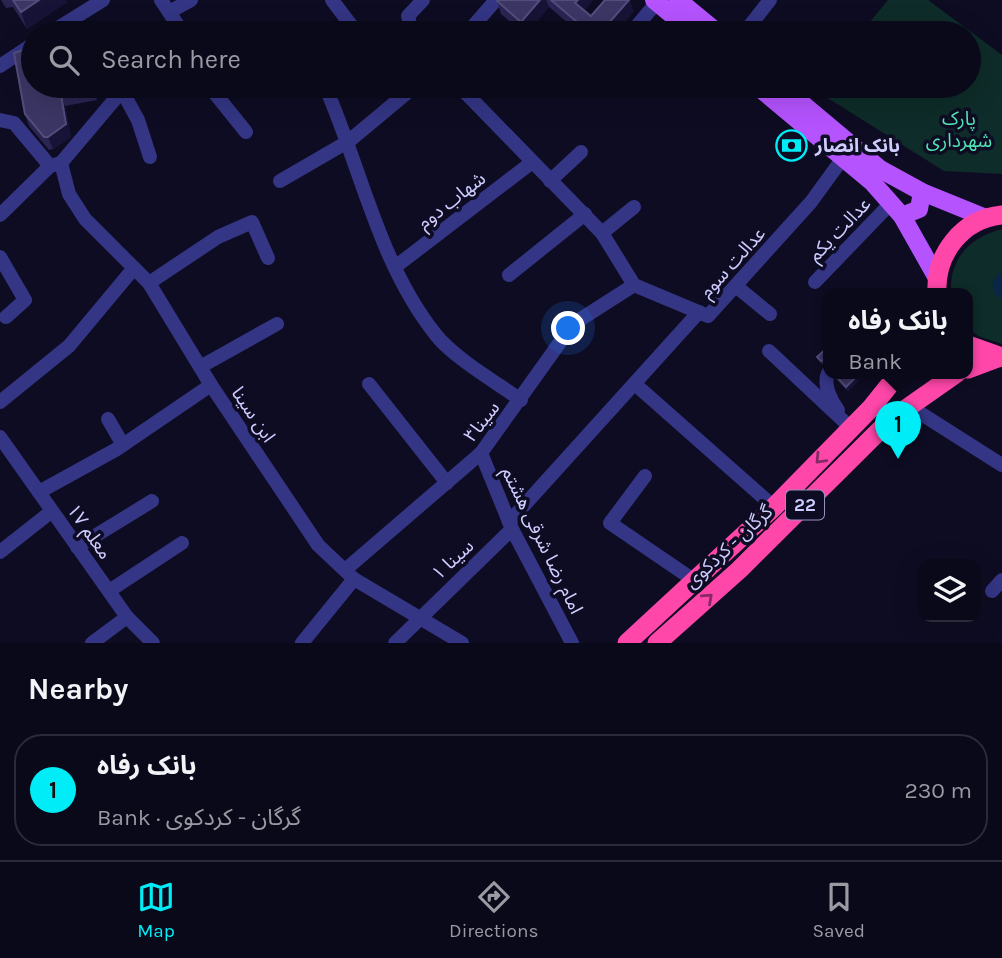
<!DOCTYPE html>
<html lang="en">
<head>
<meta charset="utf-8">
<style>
  body { margin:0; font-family:Karla,"Noto Sans Arabic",sans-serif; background:#131223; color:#f1f3f6 }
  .controls { position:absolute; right:21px; bottom:21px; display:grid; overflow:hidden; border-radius:14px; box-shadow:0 7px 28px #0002 }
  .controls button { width:63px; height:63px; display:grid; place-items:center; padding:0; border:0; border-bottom:2px solid #2a2a39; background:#0a091a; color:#f1f3f6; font:35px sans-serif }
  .you { position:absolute; left:569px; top:329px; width:24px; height:24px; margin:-18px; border:5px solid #fff; border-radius:50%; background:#1a73e8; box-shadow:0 0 0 10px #1a73e833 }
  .badge { display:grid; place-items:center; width:46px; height:46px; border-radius:50%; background:#00edf7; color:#111; font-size:23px; font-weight:700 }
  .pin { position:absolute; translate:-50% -58px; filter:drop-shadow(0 2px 4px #0008) }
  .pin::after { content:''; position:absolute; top:37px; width:24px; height:21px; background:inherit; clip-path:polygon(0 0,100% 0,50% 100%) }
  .popup { position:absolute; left:823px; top:288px; width:150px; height:91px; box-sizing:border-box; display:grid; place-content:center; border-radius:14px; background:#0a091a; filter:drop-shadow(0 2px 5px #0005); font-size:23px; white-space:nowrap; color:#999aa2 }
  .popup b { font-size:26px; color:#f1f3f6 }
  .popup::after { content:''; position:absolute; left:50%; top:100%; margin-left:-14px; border:14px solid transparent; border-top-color:#0a091a }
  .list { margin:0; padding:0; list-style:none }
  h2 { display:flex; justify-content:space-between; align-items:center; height:91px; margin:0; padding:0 28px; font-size:30px }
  h2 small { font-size:23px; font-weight:400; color:#999aa2 }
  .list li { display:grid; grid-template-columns:46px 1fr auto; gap:21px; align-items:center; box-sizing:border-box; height:112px; margin:0 14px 14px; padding:0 14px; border:2px solid #2a2a39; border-radius:28px }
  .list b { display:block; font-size:26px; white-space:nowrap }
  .list p { margin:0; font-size:23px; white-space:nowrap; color:#999aa2 }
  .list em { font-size:23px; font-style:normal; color:#999aa2 }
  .icon { flex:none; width:38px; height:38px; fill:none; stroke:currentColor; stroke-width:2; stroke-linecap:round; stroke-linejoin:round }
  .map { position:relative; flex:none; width:1002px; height:643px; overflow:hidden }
  .search { position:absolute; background:#0a091a; box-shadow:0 7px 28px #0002; left:21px; right:21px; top:21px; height:77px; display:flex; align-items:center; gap:18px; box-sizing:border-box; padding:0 24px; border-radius:38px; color:#999aa2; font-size:26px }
  .sheet { height:217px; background:#0a091a }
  nav { display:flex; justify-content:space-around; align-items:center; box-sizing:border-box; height:98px; border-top:2px solid #2a2a39; background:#0a091a; font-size:19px; color:#999aa2 }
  nav a { display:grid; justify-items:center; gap:4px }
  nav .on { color:#00edf7 }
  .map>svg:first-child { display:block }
  .green { fill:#0e2c29 }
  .water { fill:#092548 }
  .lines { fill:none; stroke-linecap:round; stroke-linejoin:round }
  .minor { stroke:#343584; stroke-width:14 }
  .major { stroke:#b553ff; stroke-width:18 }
  .highway { stroke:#ff47aa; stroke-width:19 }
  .wall { fill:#292451 }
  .shaded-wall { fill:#171336 }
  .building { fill:#3b3664; stroke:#524d7c; stroke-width:2 }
  .oneway { stroke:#862a66 }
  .labels { text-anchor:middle; stroke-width:7; stroke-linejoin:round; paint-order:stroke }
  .shield { fill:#0e0c22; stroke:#9592bd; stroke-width:2 }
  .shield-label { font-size:18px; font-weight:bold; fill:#cfccff }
  .park-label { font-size:19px; fill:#51e6b8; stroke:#0e0c22 }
  .poi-label { font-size:19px; font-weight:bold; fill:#cfccff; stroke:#0e0c22; text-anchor:start }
  .street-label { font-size:19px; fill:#cfccff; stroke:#0e0c22 }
</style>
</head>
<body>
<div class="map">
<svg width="1002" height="643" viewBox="0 0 1002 643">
  <rect width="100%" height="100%" fill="#0e0c22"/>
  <!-- green -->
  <g class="green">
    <path d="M888,0H928L1002,55V174L944,171L815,90L818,86H969V33H861Z"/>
    <path d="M1002,229V344L978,336L968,328V293H951C949,259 970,237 1002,229Z"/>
  </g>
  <!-- water -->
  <path class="water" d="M1002,272V299C990,292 990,279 1002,272Z"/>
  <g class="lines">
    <!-- minor -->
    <g class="minor">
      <path d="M161,0L183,33"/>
      <path d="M332,0L357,33"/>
      <path d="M169,12L191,0"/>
      <path d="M50,33L103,0"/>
      <path d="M237,33H247"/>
      <path d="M412,33L408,16L423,0"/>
      <path d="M467,33L496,0"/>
      <path d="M631,33L657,2"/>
      <path d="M744,33L770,0"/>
      <path d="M0,66L33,44"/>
      <path d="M209,86L246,132"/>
      <path d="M325,86C361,168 379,264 436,335C453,357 497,383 521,400"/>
      <path d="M459,86L602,233L634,285L708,316L811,202L843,158"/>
      <path d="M122,91L138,120L150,157"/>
      <path d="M0,120L14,123L50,166"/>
      <path d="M61,163L69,194L85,219L149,283L211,385L318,545L354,579L462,643"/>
      <path d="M61,163L126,86"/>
      <path d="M280,181L349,141L415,86"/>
      <path d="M550,181L581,152"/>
      <path d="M0,215L50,166L61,163"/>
      <path d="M602,233L634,207"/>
      <path d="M0,257L25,300L6,317"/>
      <path d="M395,267L531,163"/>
      <path d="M509,275L585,214"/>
      <path d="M815,282L891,203"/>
      <path d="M149,283L218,237L252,222L268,258"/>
      <path d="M737,287L770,314"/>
      <path d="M769,351L851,428"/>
      <path d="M200,367L277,324"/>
      <path d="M828,373C823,385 831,401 838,410"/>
      <path d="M369,384L447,483"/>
      <path d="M636,385L774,507"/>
      <path d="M0,402L69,346L134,268"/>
      <path d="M909,406L1002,465"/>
      <path d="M108,419L123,445"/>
      <path d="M0,437L127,617L153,643"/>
      <path d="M481,453L512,529L572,643"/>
      <path d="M645,476L610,523L695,581"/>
      <path d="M39,492L117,449L211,385"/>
      <path d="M509,522L699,312"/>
      <path d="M77,547L152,501"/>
      <path d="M0,552L52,511"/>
      <path d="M345,570L481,453L573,324L634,285"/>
      <path d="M109,591L182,543"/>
      <path d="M992,591L1002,580"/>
      <path d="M92,643L127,617"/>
      <path d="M302,643L354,579"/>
      <path d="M395,643L512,529"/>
    </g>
    <!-- major -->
    <g class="major">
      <path d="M654,0L694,33"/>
      <path d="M678,0L718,33"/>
      <path d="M757,86L872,182L902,216L937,278"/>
      <path d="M781,86L880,169L922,192L986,218"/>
      <path d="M902,216L919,209L922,192"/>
    </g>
    <!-- highway -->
    <g class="highway">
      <path d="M937,293C935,254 962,219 1002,215"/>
      <path d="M968,345L1002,357"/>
      <path d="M968,369L1000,357"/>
      <path d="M627,643L774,507L871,408L899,373"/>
      <path d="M657,643L739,570L890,420L957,373"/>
    </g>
  </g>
  <!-- wall -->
  <g class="wall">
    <path d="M1,0H66L67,2L27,29L13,7L6,8Z"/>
    <path d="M498,0H593L584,11L591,16L634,11L615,33H580L549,7L527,33H524L501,14L497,1Z"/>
    <path d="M33,86H95L97,100L65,106L71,137L53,149L49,150L29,126L25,114Z"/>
    <path d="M828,347V364L823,365L819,361L817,357Z"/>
    <path d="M835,373H862L863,376L848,391L836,379Z"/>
  </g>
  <!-- shaded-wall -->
  <g class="shaded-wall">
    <path d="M39,0H66L67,2L27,29L21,12Z"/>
    <path d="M540,0H546L549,7L527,33H525L521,22Z"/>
    <path d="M578,0H593L580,16L575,3Z"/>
    <path d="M629,0H630L634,11L615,33H600Z"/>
    <path d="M93,86H95L97,100Z"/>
    <path d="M61,94L65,106L71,137L53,149L48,137Z"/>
    <path d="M860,373H862L863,376L848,391L846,387Z"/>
  </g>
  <!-- building -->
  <g class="building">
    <path d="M13,0H39L21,12Z"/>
    <path d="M498,0H540L521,22L497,1Z"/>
    <path d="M551,0H578L575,3L591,16L605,0H629L600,33H590Z"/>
    <path d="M33,47V86H93V88L61,94L66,124L48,137H44L25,114L14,53Z"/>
    <path d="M828,347V359L821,361L817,357Z"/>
    <path d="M835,373H860L846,387L835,375Z"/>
  </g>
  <!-- one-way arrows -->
  <defs><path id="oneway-chevron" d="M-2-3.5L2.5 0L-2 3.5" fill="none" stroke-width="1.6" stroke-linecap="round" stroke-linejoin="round" transform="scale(1.75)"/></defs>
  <g class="oneway">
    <use href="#oneway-chevron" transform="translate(820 459) rotate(134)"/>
    <use href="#oneway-chevron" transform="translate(708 598) rotate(-42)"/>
  </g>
  <!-- icons -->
  <defs>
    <symbol id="bank-ring" viewBox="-11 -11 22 22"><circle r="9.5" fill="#0e0c22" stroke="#00edf7" stroke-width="1.5"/><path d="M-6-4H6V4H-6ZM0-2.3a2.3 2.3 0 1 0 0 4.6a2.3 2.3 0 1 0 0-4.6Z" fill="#00edf7"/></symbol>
  </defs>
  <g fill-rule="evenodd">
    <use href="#bank-ring" x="774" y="128" width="35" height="35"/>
  </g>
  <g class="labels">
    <!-- shield labels -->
    <rect class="shield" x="786" y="490.5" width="38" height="29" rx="5"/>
    <g class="shield-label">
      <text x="805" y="511">22</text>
    </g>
    <!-- park labels -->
    <g class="park-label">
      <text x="959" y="125">پارک<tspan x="959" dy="22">شهرداری</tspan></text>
    </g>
    <!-- poi labels -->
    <g class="poi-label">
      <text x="815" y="152">بانک انصار</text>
    </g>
    <!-- street labels -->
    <g class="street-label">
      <text transform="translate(451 200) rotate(-38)" y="7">شهاب دوم</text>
      <text transform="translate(839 229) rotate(-46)" y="7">عدالت یکم</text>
      <text transform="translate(732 262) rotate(-48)" y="7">عدالت سوم</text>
      <text transform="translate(254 414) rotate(56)" y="7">ابن سینا</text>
      <text transform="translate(481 421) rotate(-52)" y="7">سینا۳</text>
      <text transform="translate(90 531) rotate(55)" y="7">معلم ۱۷</text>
      <text transform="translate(543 540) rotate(64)" y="7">امام رضا شرقی هشتم</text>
      <text transform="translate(728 546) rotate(-43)" y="7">گرگان - کردکوی</text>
      <text transform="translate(452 559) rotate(-43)" y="7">سینا ۱</text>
    </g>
  </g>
</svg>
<div class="controls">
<button><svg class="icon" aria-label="layers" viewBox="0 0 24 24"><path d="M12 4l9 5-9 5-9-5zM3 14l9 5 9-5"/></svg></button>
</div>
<div class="you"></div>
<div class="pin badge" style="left:898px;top:459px">1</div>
<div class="popup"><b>بانک رفاه</b>Bank</div>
<div class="search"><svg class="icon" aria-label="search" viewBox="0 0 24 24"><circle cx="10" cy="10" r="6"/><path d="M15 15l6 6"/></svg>Search here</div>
</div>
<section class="sheet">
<h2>Nearby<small></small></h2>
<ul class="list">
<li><span class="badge">1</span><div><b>بانک رفاه</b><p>Bank · گرگان - کردکوی</p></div><em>230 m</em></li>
</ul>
</section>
<nav>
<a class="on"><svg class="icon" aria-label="map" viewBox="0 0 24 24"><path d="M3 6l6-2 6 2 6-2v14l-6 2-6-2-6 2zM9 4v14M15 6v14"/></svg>Map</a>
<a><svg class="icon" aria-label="directions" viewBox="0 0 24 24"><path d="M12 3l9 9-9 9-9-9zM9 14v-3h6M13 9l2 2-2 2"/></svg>Directions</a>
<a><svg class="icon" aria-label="saved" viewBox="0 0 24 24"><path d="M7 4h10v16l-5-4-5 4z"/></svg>Saved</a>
</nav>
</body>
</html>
